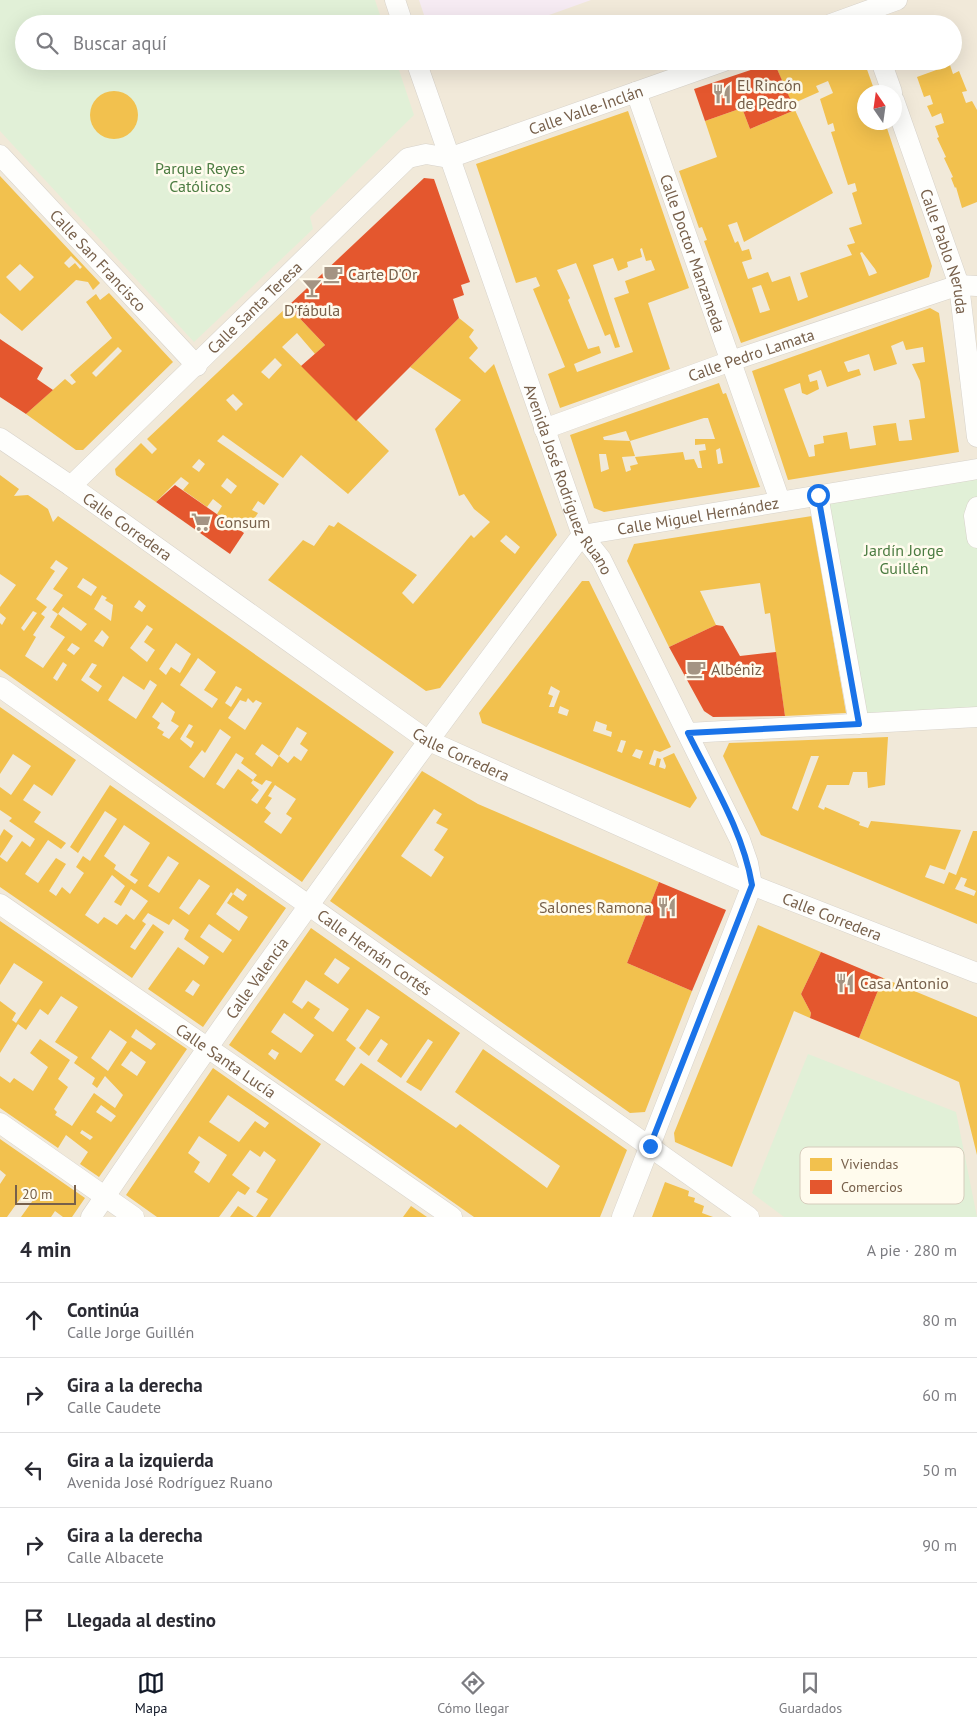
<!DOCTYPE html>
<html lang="es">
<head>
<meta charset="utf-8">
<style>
  body { margin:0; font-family:"PT Sans",sans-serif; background:#f7f7f7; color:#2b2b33 }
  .compass { position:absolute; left:857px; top:85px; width:45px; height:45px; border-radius:50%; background:#fff; box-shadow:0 5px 20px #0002; rotate:347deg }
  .scale { position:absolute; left:15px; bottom:12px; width:61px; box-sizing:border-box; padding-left:5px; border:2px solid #77604b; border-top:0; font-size:14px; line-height:18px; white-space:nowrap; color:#77604b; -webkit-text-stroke:4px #fffbed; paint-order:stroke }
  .stop { position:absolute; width:15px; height:15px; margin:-11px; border:4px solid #1a73e8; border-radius:50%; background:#fff }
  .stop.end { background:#1a73e8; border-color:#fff; box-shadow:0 1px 5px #0008 }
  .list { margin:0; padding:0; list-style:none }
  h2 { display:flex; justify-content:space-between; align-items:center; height:65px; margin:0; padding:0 20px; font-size:21px }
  h2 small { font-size:16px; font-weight:400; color:#7c7c81 }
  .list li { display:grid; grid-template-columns:32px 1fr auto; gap:15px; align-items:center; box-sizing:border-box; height:75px; padding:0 20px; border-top:1px solid #e1e1e2 }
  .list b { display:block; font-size:19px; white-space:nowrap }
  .list p { margin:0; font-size:16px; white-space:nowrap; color:#7c7c81 }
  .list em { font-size:16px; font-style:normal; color:#7c7c81 }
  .icon { flex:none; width:28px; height:28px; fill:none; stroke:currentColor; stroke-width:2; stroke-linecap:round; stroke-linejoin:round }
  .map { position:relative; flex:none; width:977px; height:1217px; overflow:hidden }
  .search { position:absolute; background:#fff; box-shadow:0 5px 20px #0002; left:15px; right:15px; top:15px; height:55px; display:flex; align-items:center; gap:12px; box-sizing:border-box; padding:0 18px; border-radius:28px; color:#7c7c81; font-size:19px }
  .sheet { height:440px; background:#fff }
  nav { display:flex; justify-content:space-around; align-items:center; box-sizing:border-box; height:70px; border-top:1px solid #e1e1e2; background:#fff; font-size:14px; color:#7c7c81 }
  nav a { display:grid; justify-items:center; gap:2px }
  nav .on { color:#111827 }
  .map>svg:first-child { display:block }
  .residential { fill:#f1e9d9; fill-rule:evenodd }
  .education { fill:#f6ebf3 }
  .green { fill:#e1f0d7 }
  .homes { fill:#f2c14e; fill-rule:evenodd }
  .shops { fill:#e4572e }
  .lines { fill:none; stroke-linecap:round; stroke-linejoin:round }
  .street-casing { stroke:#d7d2ca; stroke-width:21 }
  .street { stroke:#fefefc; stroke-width:20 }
  .route { stroke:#1a73e8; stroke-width:6 }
  .labels { text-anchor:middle; stroke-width:5; stroke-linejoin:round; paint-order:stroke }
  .poi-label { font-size:16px; fill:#77604b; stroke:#fffbed; text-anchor:start }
  .street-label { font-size:16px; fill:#77604b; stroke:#fffbed }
  .park-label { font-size:16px; fill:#4c7c42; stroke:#fffbed }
  .key { fill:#fffbed; stroke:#d6ccbc; stroke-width:1 }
  .key-label { font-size:14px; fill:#77604b }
</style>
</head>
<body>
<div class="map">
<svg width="977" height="1217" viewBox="0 0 977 1217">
  <rect width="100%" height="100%" fill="#f8f5ec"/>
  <!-- residential -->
  <path class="residential" d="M0,0H977V1217H0ZM24,24H953V61H24ZM864,92H894V122H864Z"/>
  <!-- education -->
  <path class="education" d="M419,0H591L524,24H427Z"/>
  <!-- green -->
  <g class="green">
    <path d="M0,0H375L383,24H24V61H396L414,115L310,217L313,229L194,342L0,131Z"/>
    <path d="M977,469V717L859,724L818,495Z"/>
    <path d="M808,1054L956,1112L977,1217H784L752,1193Z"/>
  </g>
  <!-- homes -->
  <g class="homes">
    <path d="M777,61H864L875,92H864V122H885L932,266L929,277L741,343L704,241L707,240L702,227L699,228L679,171L717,157L705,121L742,108L750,129L795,110L833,193L744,242L737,222L728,225L735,243L738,241L742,251L749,249L752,259L742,262L748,279L768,272L772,282L790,276L798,301L808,297L800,273L852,255L847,245L855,243L849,228L862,224L852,193L857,191L855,183L848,185L831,132L835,131L833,123L828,125L820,99L833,93L828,81L816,86L819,92L792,104L774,62ZM862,252L875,269L877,273L869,276L860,253ZM761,285L770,310L760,313L752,288Z"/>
    <path d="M950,65L953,74L959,71L967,91L962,92L966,103L972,101L977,110V202L962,208L956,187L955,188L951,178L953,177L944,158L946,157L937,138L939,137L935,126L944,123L941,113L932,117L927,106L933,104L930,95L924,97L917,77Z"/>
    <circle cx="114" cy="115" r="24"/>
    <path d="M628,111L689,288L648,303L670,369L560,408L548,374L565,367L533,289L540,286L536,277L516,283L476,164ZM642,248L646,261L651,260L655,270L625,281L629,293L614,298L633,352L577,372L574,364L601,353L599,346L588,349L568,300L570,298L557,270L576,263L605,336L610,334L615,348L620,347L593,265L613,258L618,271L628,267L627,262L642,257L640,249Z"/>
    <path d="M0,176L100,283L93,290L88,282L76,280L22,331L0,313ZM71,256L82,267L80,269L75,263L69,268L64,263ZM20,264L34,277L20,291L6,277Z"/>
    <path d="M109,293L173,362L83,450H76L26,414L65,379L72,385L76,382L70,375L112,338L86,302L96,294L100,300ZM118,347L122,351L96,377L92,373Z"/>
    <path d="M288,306L325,345L315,354L297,333L282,347L389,451L348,494L301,455L283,478L223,435L217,441L279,484L264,505L258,501L252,510L258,513L250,525L243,520L237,529L217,514L222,506L213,499L207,507L183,490L189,483L181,477L156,502L116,475L115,469L141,443L152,454L157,449L147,439ZM275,358L282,365L269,379L261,372ZM233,394L243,404L236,411L226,400ZM199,459L205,464L199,472L192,467ZM227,478L237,486L231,494L221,486Z"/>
    <path d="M930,308L939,313L959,452L788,480L752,371ZM903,341L906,350L923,347L925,362L912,364L920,381L925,418L909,420L912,440L899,441L896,423L873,426L876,445L850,449L847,432L823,436L824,443L814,445L815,456L809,457L784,389L800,383L802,393L807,395L819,389L817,380L810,382L808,375L821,370L827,387L861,375L859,369L848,372L844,362L869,354L874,371L897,364L891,346Z"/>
    <path d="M459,318L474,330L469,337L478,348L469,358L485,373L494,364L557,535L440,688L426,691L268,580L303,540L314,546L329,525L334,527L338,522L417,575L402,593L413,604L471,535L474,538L490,522L474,509L464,494L459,496L435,429L461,400L410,367ZM506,535L520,547L515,554L500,541Z"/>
    <path d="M719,383L723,394L726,393L760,487L604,512L594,508L570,435ZM704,418H708L715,439H695V445L705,444L706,450L699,451L702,468H698L694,459L685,460L683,452L635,457L638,464L630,466L631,470L626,472L622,457L635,456L630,441ZM626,431L630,441L604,440L603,437ZM720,448L723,463L718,464L716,450ZM599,454H606L609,469L601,472Z"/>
    <path d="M0,475L19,489L14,496L28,495L48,509L53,522L58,516L394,752L302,882L0,669V623L2,625L6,618L0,613V607L16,585L0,574ZM56,560L68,568L53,589L63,595L52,610L58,614L63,607L87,624L81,631L58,614L50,627L65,637L43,668L25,656L36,637L33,635L45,617L41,614L47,607L36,599L55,571L50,568ZM83,578L97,587L91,596L77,587ZM102,595L107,598L105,600L113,605L111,621L94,609ZM139,600L146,606L142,612L134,607ZM33,611L37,613L24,631L21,628ZM147,625L153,629L144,642L155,650L147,662L130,648ZM102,630L109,637L103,647L94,641ZM72,643L80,648L74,655L67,650ZM176,643L191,654L180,673L171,667L166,675L159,669ZM198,658L216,672L204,690L218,699L212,708L180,685ZM63,662L67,665L57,681L53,678ZM92,663L97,665L89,677L102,686L98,692L81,680ZM123,676L144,690L150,680L157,685L136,719L108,700ZM236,686L242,689L231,707L225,703ZM248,698L253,703L256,700L262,703L245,730L228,718L240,700L246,702ZM162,702L175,712L171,721L179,726L169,739L162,735L164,732L157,728L160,723L152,717ZM189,724L193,726L186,737L194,742L191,748L180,739ZM297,727L307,733L300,744L308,750L301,761L294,756L288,763L279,756L272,767L255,754L262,744L279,756ZM220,729L231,737L204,778L189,767L202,750L205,753ZM236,753L244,758L241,763L257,775L253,780L262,785L266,780L272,782L257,804L251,800L259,790L251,783L253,780L238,769L224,789L216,784ZM275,785L296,799L286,814L292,818L281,834L264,822L271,813L265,808L272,798L268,796Z"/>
    <path d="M812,516L846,713L785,716L770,613L765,614L760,583L700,591L716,625L669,647L627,561L634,544Z"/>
    <path d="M582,581H589L671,747L660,752L654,750L649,764L655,766L657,758L661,759L659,767L665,769L666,766L663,758L674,753L697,798L690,808L482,723L479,713ZM551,686L560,691L554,707H549L553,696L548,694ZM560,706L569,710L567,716L558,713ZM596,721L607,725L606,730L612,732L611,737L593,731ZM621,740L626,741L622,753L617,751ZM636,749L643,751L640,759L632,756Z"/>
    <path d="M0,707L76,760L52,796L34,784L23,800L41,812L34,822L66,843L61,849L48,840L25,874L38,883L56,858L66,864L49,891L56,896L62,887L70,894L84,873L76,867L83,856L90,861L117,819L105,811L78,853L70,847L110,785L286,908L203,1027L148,989L178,947L204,965L209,957L184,939L189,930L173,919L169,925L148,913L142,921L146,924L130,947L135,950L153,924L164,932L132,978L0,887V857L7,862L22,841L30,847L35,839L9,821L12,818L0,810V787L11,795L31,766L13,754L0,774ZM124,825L150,843L130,875L138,880L135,884L114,869L116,865L104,856ZM168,856L179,863L159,893L148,886ZM112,875L125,886L114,902L121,906L131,889L148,901L134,920L126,914L117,925L104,917L98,924L85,915ZM199,879L210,886L189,915L179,908ZM237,888L247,895L243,901L233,894ZM231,892L233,894L227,903L248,917L239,931L216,914ZM209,924L232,940L223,953L200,937ZM193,980L200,985L193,996L185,991Z"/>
    <path d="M888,737L885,785L868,788L867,772H853L849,785H827L818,807L824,810L825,807L860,822L859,825L868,828L871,821L961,830L945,870L930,865L925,877L944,884L949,872L956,875L973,831H977V924L761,835L723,756L729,743ZM811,756H819L798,811L792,808ZM961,877L967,879L964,886L976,891L974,896L955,889Z"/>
    <path d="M422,771L478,804L659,882L627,963L692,991L645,1112L630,1113L330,901ZM434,809L442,814L436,823L448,829L434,850L444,857L431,877L401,856Z"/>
    <path d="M4,829L13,836L0,856V836Z"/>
    <path d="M0,921L187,1049L99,1177L80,1164L88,1152L66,1135L58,1148L0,1108V1076L10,1083L14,1078L33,1091L48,1067L30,1053L40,1039L70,1060L58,1079L68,1087L54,1109L57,1112L55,1115L72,1126L94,1093L115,1108L123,1095L105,1076L97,1088L92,1084L95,1078L74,1063L78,1057L55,1042L78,1007L61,996L48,1015L40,1009L26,1030L18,1024L0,1053V1001L16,1013L12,1020L16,1023L43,982L14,963L0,985ZM136,1029L156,1044L151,1050L131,1037ZM110,1030L127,1042L108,1071L91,1058ZM131,1051L146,1062L137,1076L121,1065ZM101,1105L116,1116L111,1122L96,1112ZM82,1130L93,1137L90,1140L80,1133Z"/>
    <path d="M758,925L821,952L801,994L811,1013L810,1018L794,1011L732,1167L675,1142L674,1133Z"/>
    <path d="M311,928L460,1033L421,1091L406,1082L433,1042L428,1039L401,1078L377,1061L388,1044L381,1039L369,1056L359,1048L380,1017L367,1009L346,1040L356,1048L335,1080L344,1086L361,1063L456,1128L460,1124L547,1188L560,1166L455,1092L483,1049L627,1150L600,1217H474L229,1045ZM335,958L350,968L338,984L324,974ZM306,980L349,1009L333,1032L314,1018L320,1009L308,1001L302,1009L292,1002ZM284,1013L314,1035L301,1053L271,1032ZM272,1049L279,1053L275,1060L268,1054Z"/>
    <path d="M883,978L977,1017V1155L959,1082L859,1038Z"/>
    <path d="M213,1068L321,1144L270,1217H256L268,1199L256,1192L276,1160L264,1151L260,1157L250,1150L232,1175L250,1188L245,1195L238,1191L219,1217H157L126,1195ZM228,1095L269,1123L265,1128L255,1121L239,1142L209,1122ZM199,1136L227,1155L209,1183L194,1172L200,1162L188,1153Z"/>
    <path d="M0,1139L85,1198L72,1217H63L55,1211L51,1217H21L36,1196L27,1189L7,1217H0V1184L6,1175L0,1170Z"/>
    <path d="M665,1182L689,1191L688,1196L695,1198L694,1202L704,1206L702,1213L713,1217H652Z"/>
    <path d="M238,1206L254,1217H230Z"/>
    <path d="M411,1206L427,1217H403Z"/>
  </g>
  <!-- shops -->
  <g class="shops">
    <path d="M774,62L795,110L750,129L742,108L705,121L694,89Z"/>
    <path d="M424,178L434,179L470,282L461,285L464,295L453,299L459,318L356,421L301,366L325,345L288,306Z"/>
    <path d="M0,339L43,368L37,379L53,390L26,414L0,397Z"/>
    <path d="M175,485L244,533L230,554L156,502Z"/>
    <path d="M716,625L723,626L740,656L776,652L785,716L713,717L704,711L669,647Z"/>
    <path d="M659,882L726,910L692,991L627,963Z"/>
    <path d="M821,952L883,978L859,1038L810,1018L811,1013L801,994Z"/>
  </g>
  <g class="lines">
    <defs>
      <g id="street">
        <path d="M395,0L403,24"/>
        <path d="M831,24L897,0"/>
        <path id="s1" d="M416,61L582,535L601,559L740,840L748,863L752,885"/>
        <path d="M881,61L892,92"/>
        <path id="s2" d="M636,92L780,501"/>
        <path id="s3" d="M894,100L959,285L977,437"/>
        <path id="s4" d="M0,155L197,366"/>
        <path id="s5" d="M449,158L724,61"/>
        <path id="s6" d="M544,429L731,361L959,285L977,286"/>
        <path id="s7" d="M0,438L71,486L427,740L752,885L977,973"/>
        <path id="s8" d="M71,486L408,158L426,154L449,158"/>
        <path d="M818,495L859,724"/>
        <path d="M977,507L974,516L977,538"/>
        <path id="s9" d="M0,687L749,1217"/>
        <path d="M688,733L977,717"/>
        <path id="s10" d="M0,904L452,1217"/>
        <path d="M0,1123L134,1217"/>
        <path id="s11" d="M91,1217C248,985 413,759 582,535L977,469"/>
        <path d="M622,1217L752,885"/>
      </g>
    </defs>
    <!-- street casing -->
    <use href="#street" class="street-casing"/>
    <!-- street -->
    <use href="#street" class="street"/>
  </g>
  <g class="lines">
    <!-- route -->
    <path class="route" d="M650,1146L752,885C743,831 712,782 688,733L859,724L818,495"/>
  </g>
  <!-- icons -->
  <defs>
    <symbol id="restaurant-bare" viewBox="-9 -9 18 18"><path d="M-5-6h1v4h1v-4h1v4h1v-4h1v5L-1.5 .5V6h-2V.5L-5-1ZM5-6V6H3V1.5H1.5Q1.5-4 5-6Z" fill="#a49483" stroke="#fffbed" stroke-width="2.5" paint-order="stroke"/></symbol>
    <symbol id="cafe-bare" viewBox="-9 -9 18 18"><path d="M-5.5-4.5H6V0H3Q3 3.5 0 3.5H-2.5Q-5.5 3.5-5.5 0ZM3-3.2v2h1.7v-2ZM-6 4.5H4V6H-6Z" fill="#a49483" stroke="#fffbed" stroke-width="2.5" paint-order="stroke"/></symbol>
    <symbol id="bar-bare" viewBox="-9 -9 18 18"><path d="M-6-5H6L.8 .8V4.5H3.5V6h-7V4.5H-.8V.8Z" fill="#a49483" stroke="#fffbed" stroke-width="2.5" paint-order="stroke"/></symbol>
    <symbol id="supermarket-bare" viewBox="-9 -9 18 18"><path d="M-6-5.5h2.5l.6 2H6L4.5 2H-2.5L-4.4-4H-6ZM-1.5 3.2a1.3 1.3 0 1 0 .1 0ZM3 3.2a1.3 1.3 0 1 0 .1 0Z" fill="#a49483" stroke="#fffbed" stroke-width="2.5" paint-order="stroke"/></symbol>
  </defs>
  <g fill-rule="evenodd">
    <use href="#restaurant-bare" x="708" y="80" width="28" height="28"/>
    <use href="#cafe-bare" x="319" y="260" width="28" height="28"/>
    <use href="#bar-bare" x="298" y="274" width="28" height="28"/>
    <use href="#supermarket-bare" x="187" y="508" width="28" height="28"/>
    <use href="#cafe-bare" x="682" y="655" width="28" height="28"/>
    <use href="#restaurant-bare" x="653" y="893" width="28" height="28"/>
    <use href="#restaurant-bare" x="831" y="969" width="28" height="28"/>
  </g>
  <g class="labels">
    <!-- poi labels -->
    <g class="poi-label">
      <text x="737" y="91">El Rincón<tspan x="737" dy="18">de Pedro</tspan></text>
      <text x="348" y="280">Carte D'Or</text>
      <text x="312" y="316" text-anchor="middle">D'fábula</text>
      <text x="216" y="528">Consum</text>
      <text x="711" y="675">Albéniz</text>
      <text x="652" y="913" text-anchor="end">Salones Ramona</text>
      <text x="860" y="989">Casa Antonio</text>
    </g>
    <!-- street labels -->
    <g class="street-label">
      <text dy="6" stroke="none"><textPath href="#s5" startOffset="145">Calle Valle-Inclán</textPath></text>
      <text dy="6" stroke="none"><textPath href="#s3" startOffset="160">Calle Pablo Neruda</textPath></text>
      <text dy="6" stroke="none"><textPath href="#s2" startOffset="171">Calle Doctor Manzaneda</textPath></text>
      <text dy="6" stroke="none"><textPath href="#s4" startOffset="144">Calle San Francisco</textPath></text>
      <text dy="6" stroke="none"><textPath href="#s8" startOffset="256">Calle Santa Teresa</textPath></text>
      <text dy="6" stroke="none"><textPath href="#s6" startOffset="220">Calle Pedro Lamata</textPath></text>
      <text dy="6" stroke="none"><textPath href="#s1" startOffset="446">Avenida José Rodríguez Ruano</textPath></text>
      <text dy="6" stroke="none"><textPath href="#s11" startOffset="958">Calle Miguel Hernández</textPath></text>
      <text dy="6" stroke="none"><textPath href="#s7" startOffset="155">Calle Corredera</textPath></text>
      <text dy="6" stroke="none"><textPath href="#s7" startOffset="560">Calle Corredera</textPath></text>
      <text dy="6" stroke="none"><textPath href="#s7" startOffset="965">Calle Corredera</textPath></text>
      <text dy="6" stroke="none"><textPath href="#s9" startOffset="459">Calle Hernán Cortés</textPath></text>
      <text dy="6" stroke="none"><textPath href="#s11" startOffset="291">Calle Valencia</textPath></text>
      <text dy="6" stroke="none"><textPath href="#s10" startOffset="275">Calle Santa Lucía</textPath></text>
    </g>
    <!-- park labels -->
    <g class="park-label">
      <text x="200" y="174">Parque Reyes<tspan x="200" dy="18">Católicos</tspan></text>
      <text x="904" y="556">Jardín Jorge<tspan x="904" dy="18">Guillén</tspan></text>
    </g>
  </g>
  <!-- legend -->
  <rect x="800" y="1147" width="164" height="57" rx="8" class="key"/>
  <rect x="810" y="1158" width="22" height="13" fill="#f2c14e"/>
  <rect x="810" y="1180" width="22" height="14" fill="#e4572e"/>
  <g class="key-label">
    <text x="841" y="1169">Viviendas</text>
    <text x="841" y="1192">Comercios</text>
  </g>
</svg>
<svg class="compass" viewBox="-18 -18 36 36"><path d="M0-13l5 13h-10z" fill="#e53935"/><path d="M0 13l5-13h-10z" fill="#7c7c81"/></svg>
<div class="scale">20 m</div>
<div class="stop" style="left:818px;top:495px"></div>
<div class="stop end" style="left:650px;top:1146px"></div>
<div class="search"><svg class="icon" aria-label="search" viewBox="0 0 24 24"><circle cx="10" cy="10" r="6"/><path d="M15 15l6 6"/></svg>Buscar aquí</div>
</div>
<section class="sheet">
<h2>4 min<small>A pie · 280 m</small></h2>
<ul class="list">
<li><svg class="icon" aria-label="ahead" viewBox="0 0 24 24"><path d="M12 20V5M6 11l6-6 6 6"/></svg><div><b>Continúa</b><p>Calle Jorge Guillén</p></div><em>80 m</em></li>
<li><svg class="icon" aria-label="right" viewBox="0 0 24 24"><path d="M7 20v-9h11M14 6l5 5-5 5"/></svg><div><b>Gira a la derecha</b><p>Calle Caudete</p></div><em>60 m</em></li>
<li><svg class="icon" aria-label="left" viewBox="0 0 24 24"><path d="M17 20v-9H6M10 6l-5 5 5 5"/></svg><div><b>Gira a la izquierda</b><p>Avenida José Rodríguez Ruano</p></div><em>50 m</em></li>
<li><svg class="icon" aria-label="right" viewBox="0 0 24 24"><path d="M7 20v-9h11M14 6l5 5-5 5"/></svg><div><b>Gira a la derecha</b><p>Calle Albacete</p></div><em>90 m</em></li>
<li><svg class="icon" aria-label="arrive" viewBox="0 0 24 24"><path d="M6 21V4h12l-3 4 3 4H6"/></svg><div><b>Llegada al destino</b></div></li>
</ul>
</section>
<nav>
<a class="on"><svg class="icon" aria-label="map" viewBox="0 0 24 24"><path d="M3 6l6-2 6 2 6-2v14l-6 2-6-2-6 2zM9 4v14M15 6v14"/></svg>Mapa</a>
<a><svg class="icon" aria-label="directions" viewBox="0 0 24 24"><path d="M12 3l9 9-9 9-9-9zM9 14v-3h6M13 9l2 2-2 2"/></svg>Cómo llegar</a>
<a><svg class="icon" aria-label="saved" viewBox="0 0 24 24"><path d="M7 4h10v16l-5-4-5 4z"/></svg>Guardados</a>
</nav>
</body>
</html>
